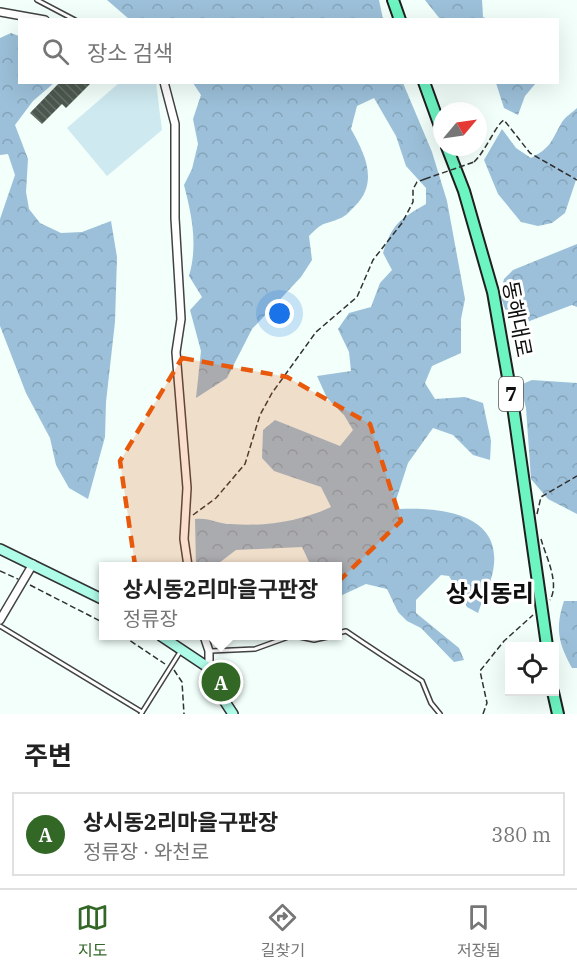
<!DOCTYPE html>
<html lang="ko">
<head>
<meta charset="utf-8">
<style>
  body { margin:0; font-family:"IBM Plex Serif","Noto Sans KR",serif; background:#f2f2f2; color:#222 }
  .controls { position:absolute; right:18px; bottom:18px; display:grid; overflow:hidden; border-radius:0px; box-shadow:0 6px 24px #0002 }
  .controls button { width:54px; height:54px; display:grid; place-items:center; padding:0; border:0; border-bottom:2px solid #e0e0e0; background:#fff; color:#222; font:30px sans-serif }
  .compass { position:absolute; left:433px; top:102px; width:54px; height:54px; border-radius:50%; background:#fff; box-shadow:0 6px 24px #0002; rotate:61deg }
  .you { position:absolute; left:280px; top:314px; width:21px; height:21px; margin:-15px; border:4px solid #fff; border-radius:50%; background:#1a73e8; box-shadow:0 0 0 9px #1a73e833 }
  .badge { display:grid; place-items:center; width:39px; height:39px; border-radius:50%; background:#326726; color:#fff; font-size:20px; font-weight:700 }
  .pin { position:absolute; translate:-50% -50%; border:3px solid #fff; box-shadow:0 2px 6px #0006 }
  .popup { position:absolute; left:99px; top:562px; width:243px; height:78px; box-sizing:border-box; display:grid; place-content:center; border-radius:0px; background:#fff; filter:drop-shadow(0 2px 4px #0005); font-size:20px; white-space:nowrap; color:#767676 }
  .popup b { font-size:22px; color:#222 }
  .popup::after { content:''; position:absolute; left:50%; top:100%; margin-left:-12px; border:12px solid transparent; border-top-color:#fff }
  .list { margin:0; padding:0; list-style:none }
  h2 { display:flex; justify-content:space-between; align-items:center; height:78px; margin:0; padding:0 24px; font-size:26px }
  h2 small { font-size:20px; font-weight:400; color:#767676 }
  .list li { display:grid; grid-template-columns:39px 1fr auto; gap:18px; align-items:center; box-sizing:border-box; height:84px; margin:0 12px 12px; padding:0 12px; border:2px solid #e0e0e0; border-radius:0px }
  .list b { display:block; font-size:22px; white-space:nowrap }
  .list p { margin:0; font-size:20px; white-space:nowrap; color:#767676 }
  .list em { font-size:20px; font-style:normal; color:#767676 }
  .icon { flex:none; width:33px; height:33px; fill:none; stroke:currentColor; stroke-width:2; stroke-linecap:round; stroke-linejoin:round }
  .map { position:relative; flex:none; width:577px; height:714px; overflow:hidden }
  .search { position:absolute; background:#fff; box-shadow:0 6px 24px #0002; left:18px; right:18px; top:18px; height:66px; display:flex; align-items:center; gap:15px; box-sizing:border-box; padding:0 21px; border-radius:0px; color:#767676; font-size:22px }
  .sheet { height:174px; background:#fff }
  nav { display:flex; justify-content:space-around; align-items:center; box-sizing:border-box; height:84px; border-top:2px solid #e0e0e0; background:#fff; font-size:16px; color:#767676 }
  nav a { display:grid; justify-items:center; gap:3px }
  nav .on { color:#326726 }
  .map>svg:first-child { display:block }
  .forest { fill:url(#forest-crowns) }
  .pitch { fill:#cee9f0 }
  .building { fill:url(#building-back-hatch) }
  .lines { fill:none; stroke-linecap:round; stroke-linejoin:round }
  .lane-casing { stroke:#424242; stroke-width:6 }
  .street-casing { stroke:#424242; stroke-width:10 }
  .secondary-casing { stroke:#313131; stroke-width:12 }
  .primary-casing { stroke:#202020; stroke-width:14 }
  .path { stroke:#313131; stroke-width:1.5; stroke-dasharray:6 3; stroke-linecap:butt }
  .lane { stroke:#fff; stroke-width:3 }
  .street { stroke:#fff; stroke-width:7 }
  .secondary { stroke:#affce9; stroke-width:9 }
  .primary { stroke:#6cf4c1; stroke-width:10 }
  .path-bridge { stroke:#313131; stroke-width:1.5; stroke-dasharray:6 3; stroke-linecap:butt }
  .marked { fill:#e8590c; fill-opacity:0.2; stroke:#e8590c; stroke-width:4.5; stroke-dasharray:12 8; stroke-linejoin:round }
  .labels { text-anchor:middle; stroke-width:6; stroke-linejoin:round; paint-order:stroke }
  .shield { fill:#fff; stroke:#575757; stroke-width:1.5 }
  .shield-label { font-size:20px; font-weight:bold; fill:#0f0f0f }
  .street-label { font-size:21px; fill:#0f0f0f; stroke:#fff }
  .quarter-label { font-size:24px; font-weight:bold; fill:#0f0f0f; stroke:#fff }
</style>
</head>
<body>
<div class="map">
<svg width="577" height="714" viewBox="0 0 577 714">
  <defs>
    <pattern id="forest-crowns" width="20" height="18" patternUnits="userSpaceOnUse" patternTransform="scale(1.5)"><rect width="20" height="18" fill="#9cc0d9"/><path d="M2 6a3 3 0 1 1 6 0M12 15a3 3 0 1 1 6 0" fill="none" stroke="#85a4b9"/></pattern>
    <pattern id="building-back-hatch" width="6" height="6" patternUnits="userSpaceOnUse" patternTransform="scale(1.5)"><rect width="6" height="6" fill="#4c584f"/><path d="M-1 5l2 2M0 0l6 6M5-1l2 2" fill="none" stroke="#677069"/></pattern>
  </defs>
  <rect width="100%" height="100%" fill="#f2fffa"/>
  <!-- forest -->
  <g class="forest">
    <path d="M107,0H379L383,19H129Z"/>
    <path d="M425,0H482L483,17L488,19H440Z"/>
    <path d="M11,33L19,36L20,82L54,83L33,101L15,125L28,159L26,192L29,209L40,223L61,233L82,232L111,221L117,257L115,322L106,402L105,437L88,499L69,488L56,465L50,438L26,393L0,326V219L15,175L8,154L0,155V38Z"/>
    <path d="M193,83H403L432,152L447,201L465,299L461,319V353L432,366L425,383L435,399L465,397L483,403L491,441L490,460L473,455L453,435L433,428L408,463L395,503L399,509C436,507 499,512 494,564C493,580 483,598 478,613L467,607L449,576L441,575L416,600V613L459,648L464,660L454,662L421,628L407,621L398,612L387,589L366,584L338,597V566H311L302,547L236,550L215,566H196L195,519C209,517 218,524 231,524C265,527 301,521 331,507L321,487L274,471L262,458L263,430L275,420L340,446L353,430L344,415L327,398L317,376L351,371L349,352L338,329L349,313L371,307L380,283L392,270L383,253C392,224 400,219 426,204V188L406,166L396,136L374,98L357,106L351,129C365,154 379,182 355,206C351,210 346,216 341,218C322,226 325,220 309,236L312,260L301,277L252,329L227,378L196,398L201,351L190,310L202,297L189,276C198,245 192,216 184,185L192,169L198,144L193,119L201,95Z"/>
    <path d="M496,83V82L536,83L525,96L518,115L504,108Z"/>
    <path d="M577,108V177L565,213L552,223L538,226L521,222L498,194L484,160L502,129L516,148L531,158C552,147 551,141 562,122C566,116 572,113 577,108Z"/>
    <path d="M577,244V307L572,305L519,325L505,309L500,294L504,279L513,270Z"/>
    <path d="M532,380L577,383V514L548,499L531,479L526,408L520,385Z"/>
    <path d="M564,601H577V668H572C558,643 555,628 564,601Z"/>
  </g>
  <!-- pitch -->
  <path class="pitch" d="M119,83H156L162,130L107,176L67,128Z"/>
  <!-- building -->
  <path class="building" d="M60,82H92L66,108L62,104L42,124L30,113Z"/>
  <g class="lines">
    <defs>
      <g id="lane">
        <path d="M37,0L75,20"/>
        <path d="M0,626L142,712"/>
        <path d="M338,633L346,631C371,648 397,665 422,681L431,703L440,714"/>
        <path d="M295,636L314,640L332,636"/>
        <path d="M211,651L255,649L291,636"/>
        <path d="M141,714L180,652"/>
      </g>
      <g id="street">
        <path d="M0,12L45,20"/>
        <path d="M164,82L175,124V218L181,319L176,352L187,488L184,539L188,566"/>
        <path d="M0,620L33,564"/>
        <path d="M204,636L209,651V668"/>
      </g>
      <g id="secondary">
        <path d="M0,549L104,600"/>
        <path d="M161,636L209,668L212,682L233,714"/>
      </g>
      <g id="primary">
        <path d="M393,0L400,20"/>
        <path d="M424,82L442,132"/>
        <path d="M447,147L464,191L493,292L513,406L547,646"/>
        <path d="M553,692L558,714"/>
      </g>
    </defs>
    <!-- lane casing -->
    <use href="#lane" class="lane-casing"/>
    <!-- street casing -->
    <use href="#street" class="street-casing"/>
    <!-- secondary casing -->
    <use href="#secondary" class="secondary-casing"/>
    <!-- primary casing -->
    <use href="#primary" class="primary-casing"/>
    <!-- path -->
    <g class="path">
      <path d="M474,162C485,152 497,123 504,120L530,153L577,180"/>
      <path d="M537,514L541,497L577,476"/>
      <path d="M193,515L216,498L245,464L260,415L272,393L316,332L357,297L373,260L402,223L413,202V189L417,182L425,179"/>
      <path d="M541,539C546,557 560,583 550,600"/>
      <path d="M0,571L18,579"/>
      <path d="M30,585L104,623"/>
      <path d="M123,636L165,664"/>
      <path d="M174,670L182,682L184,714"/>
      <path d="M483,714L487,703L480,671L504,641L533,615"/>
    </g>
    <!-- lane -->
    <use href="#lane" class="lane"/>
    <!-- street -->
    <use href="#street" class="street"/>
    <!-- secondary -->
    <use href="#secondary" class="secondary"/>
    <!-- primary -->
    <use href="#primary" class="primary"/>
    <!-- path-bridge -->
    <path class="path-bridge" d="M425,179L474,162"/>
  </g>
  <!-- marked area -->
  <path class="marked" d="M182,358L287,377L370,424L401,521L312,607H203L137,579L120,461Z"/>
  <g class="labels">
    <!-- shield labels -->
    <rect class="shield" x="499" y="377" width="24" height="34" rx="4.5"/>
    <g class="shield-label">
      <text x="511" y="401">7</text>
    </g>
    <!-- street labels -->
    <g class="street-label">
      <text transform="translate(517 319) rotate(79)" y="7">동해대로</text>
    </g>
    <!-- quarter labels -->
    <g class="quarter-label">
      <text x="490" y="602">상시동리</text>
    </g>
  </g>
</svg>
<div class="controls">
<button><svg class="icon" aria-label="locate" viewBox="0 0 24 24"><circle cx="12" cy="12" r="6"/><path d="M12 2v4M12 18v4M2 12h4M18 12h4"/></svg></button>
</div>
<svg class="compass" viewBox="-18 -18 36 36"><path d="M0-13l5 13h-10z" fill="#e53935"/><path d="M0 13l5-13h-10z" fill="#767676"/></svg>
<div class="you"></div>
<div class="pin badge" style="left:221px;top:682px">A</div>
<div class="popup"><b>상시동2리마을구판장</b>정류장</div>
<div class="search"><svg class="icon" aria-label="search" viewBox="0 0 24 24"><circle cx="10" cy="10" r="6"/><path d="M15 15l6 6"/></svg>장소 검색</div>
</div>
<section class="sheet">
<h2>주변<small></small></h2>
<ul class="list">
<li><span class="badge">A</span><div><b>상시동2리마을구판장</b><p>정류장 · 와천로</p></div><em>380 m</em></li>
</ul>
</section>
<nav>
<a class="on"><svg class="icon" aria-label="map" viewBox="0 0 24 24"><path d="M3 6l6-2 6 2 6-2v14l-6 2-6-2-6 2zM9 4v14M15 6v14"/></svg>지도</a>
<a><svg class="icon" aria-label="directions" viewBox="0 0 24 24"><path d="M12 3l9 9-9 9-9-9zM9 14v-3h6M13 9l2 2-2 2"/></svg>길찾기</a>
<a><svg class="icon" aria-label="saved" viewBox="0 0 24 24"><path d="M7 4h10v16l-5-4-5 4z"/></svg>저장됨</a>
</nav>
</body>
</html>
